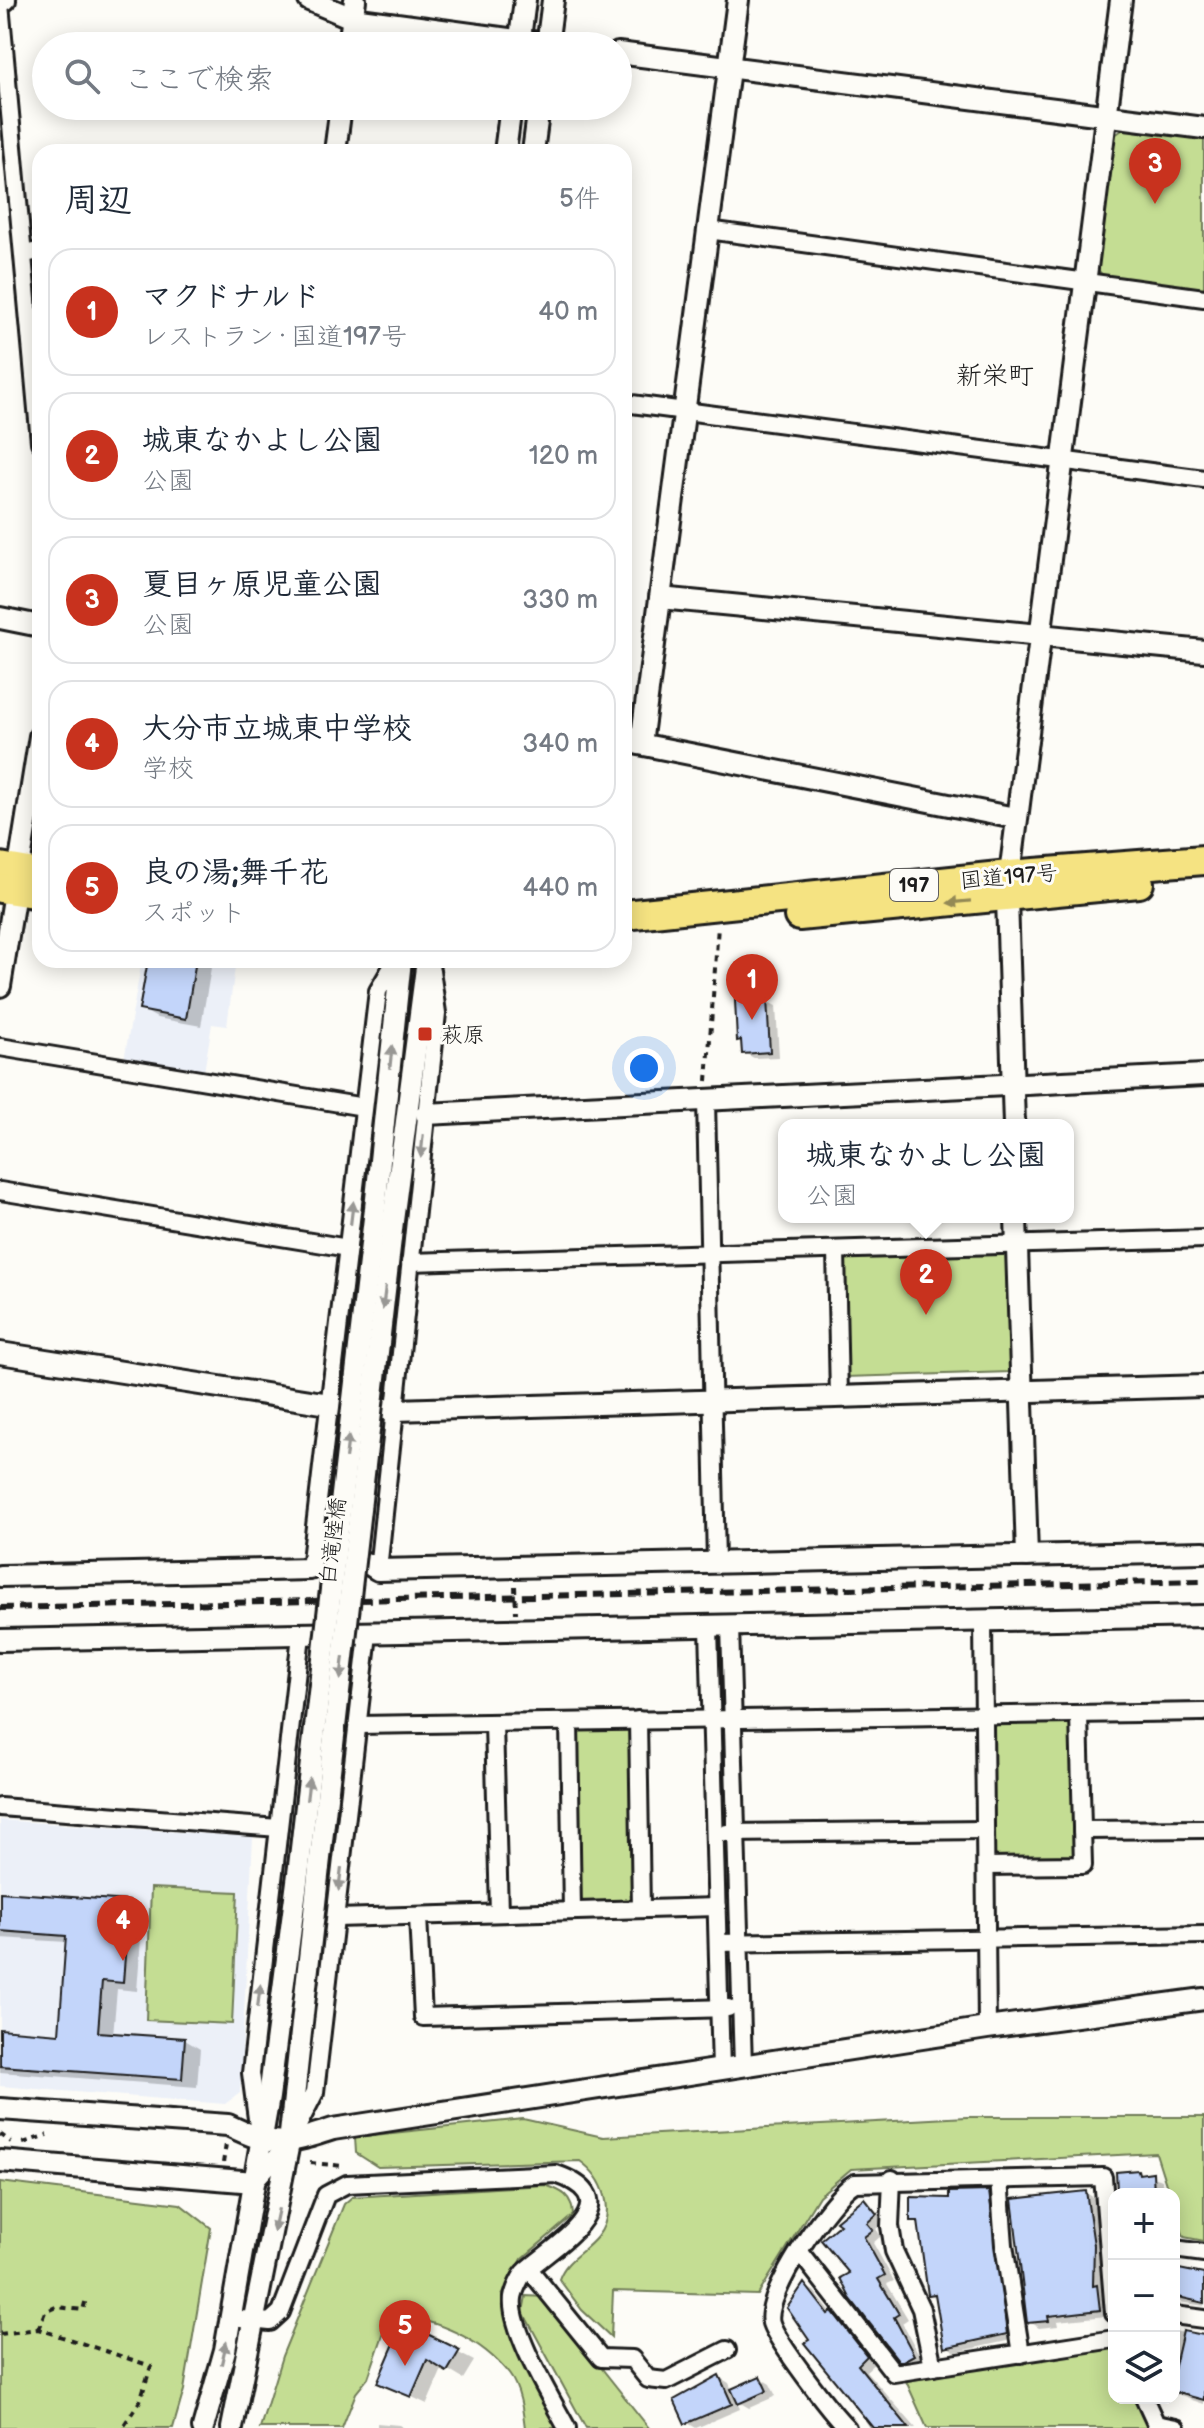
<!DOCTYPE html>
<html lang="ja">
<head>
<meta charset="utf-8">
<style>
  body { margin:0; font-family:"Balsamiq Sans","Klee One",sans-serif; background:#f2f2f3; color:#1f2937 }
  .controls { position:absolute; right:24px; bottom:24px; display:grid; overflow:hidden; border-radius:16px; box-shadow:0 4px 20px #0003 }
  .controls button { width:72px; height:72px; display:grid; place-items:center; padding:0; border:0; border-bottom:2px solid #e0e1e3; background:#fff; color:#1f2937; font:40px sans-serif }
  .you { position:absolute; left:644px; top:1068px; width:28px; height:28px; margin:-20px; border:6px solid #fff; border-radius:50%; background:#1a73e8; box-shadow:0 0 0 12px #1a73e833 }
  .badge { display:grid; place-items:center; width:52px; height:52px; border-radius:50%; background:#c8321e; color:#fff; font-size:26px; font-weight:700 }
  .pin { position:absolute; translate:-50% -66px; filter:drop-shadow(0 2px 4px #0008) }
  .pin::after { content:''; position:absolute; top:42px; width:28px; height:24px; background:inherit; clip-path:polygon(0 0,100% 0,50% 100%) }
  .popup { position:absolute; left:778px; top:1119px; width:296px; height:104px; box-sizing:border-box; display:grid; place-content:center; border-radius:16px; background:#fff; filter:drop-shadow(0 2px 6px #0005); font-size:26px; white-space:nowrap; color:#747a83 }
  .popup b { font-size:30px; color:#1f2937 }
  .popup::after { content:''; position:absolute; left:50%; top:100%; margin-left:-16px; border:16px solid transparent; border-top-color:#fff }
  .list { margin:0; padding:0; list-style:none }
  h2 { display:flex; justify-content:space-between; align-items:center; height:104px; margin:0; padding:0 32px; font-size:34px }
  h2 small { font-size:26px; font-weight:400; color:#747a83 }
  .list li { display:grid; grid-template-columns:52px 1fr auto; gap:24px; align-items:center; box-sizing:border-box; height:128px; margin:0 16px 16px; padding:0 16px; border:2px solid #e0e1e3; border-radius:24px }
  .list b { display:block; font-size:30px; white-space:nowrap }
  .list p { margin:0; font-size:26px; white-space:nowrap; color:#747a83 }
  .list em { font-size:26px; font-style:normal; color:#747a83 }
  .icon { flex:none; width:44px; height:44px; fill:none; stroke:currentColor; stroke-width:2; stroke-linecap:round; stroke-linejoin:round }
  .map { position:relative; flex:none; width:1204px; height:2428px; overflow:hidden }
  .search { position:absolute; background:#fff; box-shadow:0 4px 20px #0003; left:32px; top:32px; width:600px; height:88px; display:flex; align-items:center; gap:20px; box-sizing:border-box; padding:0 28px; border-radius:44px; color:#747a83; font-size:30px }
  .panel { position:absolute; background:#fff; box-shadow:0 4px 20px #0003; left:32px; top:144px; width:600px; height:824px; border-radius:24px }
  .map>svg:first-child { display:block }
  .built { fill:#ecf0f8 }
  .green { fill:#c4dd93; stroke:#707c58; stroke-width:2 }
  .shadow { fill:#0003 }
  .building { fill:#c3d5fa; stroke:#1c1c1c; stroke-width:2 }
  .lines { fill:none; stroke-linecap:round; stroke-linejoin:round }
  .minor-casing { stroke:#1c1c1c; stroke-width:22 }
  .tertiary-casing { stroke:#1c1c1c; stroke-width:26 }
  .trunk-casing { stroke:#1c1c1c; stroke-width:34 }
  .path { stroke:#1c1c1c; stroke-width:4; stroke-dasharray:6 6; stroke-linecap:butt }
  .minor { stroke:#fdfcf7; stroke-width:16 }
  .tertiary { stroke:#fdfcf7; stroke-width:20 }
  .trunk { stroke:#f5e382; stroke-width:28 }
  .rail { stroke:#1c1c1c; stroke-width:6; stroke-dasharray:12 6; stroke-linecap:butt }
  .tertiary-bridge-casing { stroke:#1c1c1c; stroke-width:26; stroke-linecap:butt }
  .tertiary-bridge { stroke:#fdfcf7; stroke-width:20 }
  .oneway { fill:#938954 }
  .oneway2 { fill:#989794 }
  .poi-dot { fill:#c8321e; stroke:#fdfcf7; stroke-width:3 }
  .labels { text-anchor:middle; stroke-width:6; stroke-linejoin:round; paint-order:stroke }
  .shield { fill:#fdfcf7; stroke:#605f5e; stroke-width:2 }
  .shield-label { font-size:20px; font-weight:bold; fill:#1c1c1c }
  .street-label { font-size:22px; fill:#1c1c1c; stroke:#fdfcf7 }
  .poi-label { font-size:22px; fill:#1c1c1c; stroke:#fdfcf7; text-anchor:start }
  .quarter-label { font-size:26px; fill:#1c1c1c; stroke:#fdfcf7 }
</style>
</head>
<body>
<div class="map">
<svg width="1204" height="2428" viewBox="0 0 1204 2428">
  <rect width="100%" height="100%" fill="#fdfcf7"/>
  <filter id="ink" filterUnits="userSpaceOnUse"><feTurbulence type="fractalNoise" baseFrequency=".0125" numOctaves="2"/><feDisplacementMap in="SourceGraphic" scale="16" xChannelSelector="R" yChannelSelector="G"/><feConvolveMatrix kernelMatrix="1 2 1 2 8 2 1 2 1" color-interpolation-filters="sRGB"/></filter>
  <g filter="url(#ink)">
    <!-- built -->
    <g class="built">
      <path d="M142,960H236L227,1026L212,1024L204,1072L124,1060Z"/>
      <path d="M0,1820L253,1837L240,2093L225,2104L0,2086Z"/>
    </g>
    <!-- green -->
    <g class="green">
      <path d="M1125,128L1204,139V291L1105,278L1098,270L1115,135Z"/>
      <path d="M1007,1252L1011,1372L845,1377L841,1257Z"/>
      <path d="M1066,1720L1073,1728L1077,1851L1071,1859L1001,1860L993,1852L992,1728L1001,1721Z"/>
      <path d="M626,1725L632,1732L636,1895L630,1904L588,1905L579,1898L573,1733L580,1727Z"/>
      <path d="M151,1888L238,1892L232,2024L146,2020Z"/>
      <path d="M967,2117H1204V2241L1184,2237L1174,2208V2194H1169L1156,2153L851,2169L819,2196L758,2295L613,2291L611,2337L582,2310L559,2279C566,2259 584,2253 597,2237C617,2212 604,2178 580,2161L378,2167L356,2153L355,2137L523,2119L603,2137Z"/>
      <path d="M0,2182L180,2204L211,2228L184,2390L173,2428H0Z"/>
      <path d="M545,2185C562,2191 572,2195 573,2215L522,2259L502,2296L505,2312L559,2428H525C523,2411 520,2388 509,2374C483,2341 435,2316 394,2318L385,2329L368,2378L356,2393L342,2428H260L282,2356L344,2204L352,2197Z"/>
      <path d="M526,2296L545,2297L649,2428H586L523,2312Z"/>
      <path d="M1114,2346V2398H1139L1153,2428H927L906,2381Z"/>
    </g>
    <!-- shadow -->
    <g class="shadow">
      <path d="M150,960L212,962L201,1026L157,1018L141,1009Z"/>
      <path d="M766,1001L776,1006L779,1057L754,1058L744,1053L743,1042L739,1040Z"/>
      <path d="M0,1894L128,1903L143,1912L137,1991L117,1989L113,2035L185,2040L200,2049L197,2087L0,2072V2031L61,2036L67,1942L0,1938Z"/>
      <path d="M1138,2173L1162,2180L1163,2194H1128L1119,2189Z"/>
      <path d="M988,2193L998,2198L1016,2339L956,2352L946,2346L938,2299L930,2294L920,2224L912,2220L951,2200Z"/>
      <path d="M1086,2193L1096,2199L1107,2316L1057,2321L1058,2326L1039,2328L1029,2322Z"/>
      <path d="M864,2201L886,2221L876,2229L881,2236L873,2243L894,2281L887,2284L908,2319L902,2323L922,2360L910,2365L900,2360L853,2274Z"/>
      <path d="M1174,2222L1179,2225L1174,2240Z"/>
      <path d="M1174,2273L1204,2281V2306L1174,2301Z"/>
      <path d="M804,2286L814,2291L832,2314L842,2319L876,2362L866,2371L916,2428H870L812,2340Z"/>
      <path d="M1174,2331L1204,2337V2404L1174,2394Z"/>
      <path d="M420,2333L474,2361L463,2379L443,2367L427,2404L380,2382Z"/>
      <path d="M719,2377L729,2383L732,2390L760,2378L770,2384L776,2396L749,2408L737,2401L740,2409L696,2428L686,2422Z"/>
      <path d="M377,2423L399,2425L404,2428H377Z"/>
    </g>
    <!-- building -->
    <g class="building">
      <path d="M148,960H196L186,1019L139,1010Z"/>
      <path d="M767,999L770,1052L742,1054L741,1040L737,1041L735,1000Z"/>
      <path d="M0,1892L129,1901L123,1983L102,1981L98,2032L185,2038L182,2079L0,2066V2029L59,2034L66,1936L0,1931Z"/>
      <path d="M1138,2170L1139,2174L1153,2172L1154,2194H1128L1127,2189L1117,2190L1116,2172Z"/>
      <path d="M989,2191L1007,2334L944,2348L935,2294L928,2295L918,2221H910V2197L949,2198V2192Z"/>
      <path d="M1086,2191L1094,2245L1093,2286L1097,2285L1100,2310L1048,2316L1049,2321L1027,2323L1012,2199Z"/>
      <path d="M864,2198L877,2214L867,2223L873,2230L864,2237L885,2275L878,2279L899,2314L894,2317L914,2355L903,2361H899L850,2298L840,2278L849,2273L821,2240L840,2224L836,2221Z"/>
      <path d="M1179,2269L1204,2274V2303L1174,2296Z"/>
      <path d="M804,2283L828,2314L832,2311L867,2356L858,2365L909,2428H873L804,2343L809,2340L787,2308Z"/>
      <path d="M419,2330L460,2350L447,2372L427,2360L411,2397L377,2383L399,2332L415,2338Z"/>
      <path d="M1183,2331L1204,2335V2400L1174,2392V2370Z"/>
      <path d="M719,2375L732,2404L685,2424L674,2400Z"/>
      <path d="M760,2376L767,2391L738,2404L731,2389Z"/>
    </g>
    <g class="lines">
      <defs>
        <g id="minor">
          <path d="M0,4L40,442"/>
          <path d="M708,230L1204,298"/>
          <path d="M23,254L40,251"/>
          <path d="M624,403L1204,479"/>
          <path d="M0,1047L364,1107"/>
          <path d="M706,1100L716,1563"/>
          <path d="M0,1191L348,1248"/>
          <path d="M836,1250L839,1397"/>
          <path d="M410,1262L1204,1239"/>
          <path d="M310,1569L378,991L396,960"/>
          <path d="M378,1570L437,1013L431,970"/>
          <path d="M983,1621L987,2028"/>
          <path d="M730,1626L743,2066"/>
          <path d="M709,1627L721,2070"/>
          <path d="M638,1720L641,1909"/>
          <path d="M569,1722L572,1911"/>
          <path d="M494,1723L499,1913"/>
          <path d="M358,1725L1204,1712"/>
          <path d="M0,1807L279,1828"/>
          <path d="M1082,1830L1204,1829"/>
          <path d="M727,1833L985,1830"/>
          <path d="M986,1866L1083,1865L1079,1714"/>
          <path d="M418,1916L423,2017L728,2008"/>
          <path d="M336,1918L717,1907"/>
          <path d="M718,1943L1204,1935"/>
          <path d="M259,2134L251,2073L301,1635"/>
          <path d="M892,2179L890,2226L894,2251L921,2309L933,2367"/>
          <path d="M999,2179L1004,2245L1021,2354"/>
          <path d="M254,2182L289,2143L315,2092L368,1634"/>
          <path d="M1174,2249L1204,2253"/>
          <path d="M799,2251L894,2373L1114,2339"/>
          <path d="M529,2269L601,2358L632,2359L648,2379L666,2381L727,2350"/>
          <path d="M1174,2315L1204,2319"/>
          <path d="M231,2318L270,2322L281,2312L326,2195L347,2184L556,2174C635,2201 552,2247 526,2271C521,2275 514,2291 513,2298C509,2329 552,2400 567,2428"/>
          <path d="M1144,2398L1156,2424L1176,2428"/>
          <path d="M847,2428C831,2412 777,2342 771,2323C763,2296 831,2196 855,2183L1103,2177L1114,2313"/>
        </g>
        <g id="tertiary">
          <path d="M309,0L352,18L562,46"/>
          <path d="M0,1L5,0"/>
          <path d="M349,46L355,0"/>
          <path d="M519,46L525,0"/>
          <path d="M547,46L553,0"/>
          <path d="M618,53L1204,128"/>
          <path d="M335,152L341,106"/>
          <path d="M505,152L511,106"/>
          <path d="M533,152L539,106"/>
          <path d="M660,598L1204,651"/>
          <path d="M0,618L40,626"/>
          <path d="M624,741L1015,818"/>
          <path d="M641,744L738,0"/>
          <path d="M0,986L40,736"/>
          <path d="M426,1114L1204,1075"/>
          <path d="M1014,1125L1007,898L1121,0"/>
          <path d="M1016,1217L1027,1556"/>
          <path d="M374,1218L401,960"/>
          <path d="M393,1221L427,960"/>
          <path d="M0,1353L329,1404L395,1410L1204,1386"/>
          <path d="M0,1576L310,1569C330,1553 357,1555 378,1570L1204,1552"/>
          <path d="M0,1640L1204,1616"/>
          <path d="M0,2109L228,2125C275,2148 284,2145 333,2129L987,2028L1204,1999"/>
          <path d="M0,2161L254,2182"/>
          <path d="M203,2428L225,2350L269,2097L299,1866"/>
          <path d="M232,2428L289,2143L319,1867"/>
        </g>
        <g id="trunk">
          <path d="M0,867L40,874"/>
          <path d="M0,888L40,894"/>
          <path d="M624,915L1009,875L1204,860"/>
          <path d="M799,916L1139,883"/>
        </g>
      </defs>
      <!-- minor casing -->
      <use href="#minor" class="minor-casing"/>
      <!-- tertiary casing -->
      <use href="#tertiary" class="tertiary-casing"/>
      <!-- trunk casing -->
      <use href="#trunk" class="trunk-casing"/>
      <!-- path -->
      <g class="path">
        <path d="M707,1081L718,926"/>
        <path d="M515,1586L516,1613"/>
        <path d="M0,2134L11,2142"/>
        <path d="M23,2143L47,2135"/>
        <path d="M223,2163L226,2144"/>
        <path d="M310,2163L344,2166"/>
        <path d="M38,2329L45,2312L56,2307L83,2310L86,2299"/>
        <path d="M0,2334L38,2329L151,2366L140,2401L122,2428"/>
      </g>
      <!-- minor -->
      <use href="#minor" class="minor"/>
      <!-- tertiary -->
      <use href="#tertiary" class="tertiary"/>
      <!-- trunk -->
      <use href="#trunk" class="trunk"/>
      <!-- rail -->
      <path class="rail" d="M0,1608L1204,1581"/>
      <defs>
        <g id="tertiary-bridge">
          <path d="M299,1866L374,1218"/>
          <path d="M319,1867L393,1221"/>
        </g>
      </defs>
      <!-- tertiary-bridge casing -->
      <use href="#tertiary-bridge" class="tertiary-bridge-casing"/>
      <!-- tertiary-bridge -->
      <use href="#tertiary-bridge" class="tertiary-bridge"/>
    </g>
    <!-- one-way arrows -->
    <defs><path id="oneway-solid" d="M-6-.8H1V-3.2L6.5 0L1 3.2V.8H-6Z" transform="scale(2)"/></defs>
    <use class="oneway" href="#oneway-solid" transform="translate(959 902) rotate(175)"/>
    <g class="oneway2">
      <use href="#oneway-solid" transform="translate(391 1057) rotate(-84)"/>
      <use href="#oneway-solid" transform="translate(422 1146) rotate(96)"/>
      <use href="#oneway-solid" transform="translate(352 1213) rotate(-83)"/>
      <use href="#oneway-solid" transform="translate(384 1298) rotate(97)"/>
      <use href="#oneway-solid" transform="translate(347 1447) rotate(-83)"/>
      <use href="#oneway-solid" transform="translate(342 1668) rotate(97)"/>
      <use href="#oneway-solid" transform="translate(308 1789) rotate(-83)"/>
      <use href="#oneway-solid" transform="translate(340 1879) rotate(97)"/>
      <use href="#oneway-solid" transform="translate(259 1996) rotate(-83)"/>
      <use href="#oneway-solid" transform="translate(276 2220) rotate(102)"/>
      <use href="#oneway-solid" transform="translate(224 2353) rotate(-77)"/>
    </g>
  </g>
  <!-- markers -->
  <rect class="poi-dot" x="417" y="1026" width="16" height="16" rx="4"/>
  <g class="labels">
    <!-- shield labels -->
    <rect class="shield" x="890" y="869" width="48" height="32" rx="6"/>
    <g class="shield-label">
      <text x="914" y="892">197</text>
    </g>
    <!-- street labels -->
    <g class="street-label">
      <text transform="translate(1009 876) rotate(-5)" y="8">国道197号</text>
      <text transform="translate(332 1541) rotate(-83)" y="8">白滝陸橋</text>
    </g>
    <!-- poi labels -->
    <g class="poi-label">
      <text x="441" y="1042">萩原</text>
    </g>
    <!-- quarter labels -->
    <g class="quarter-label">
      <text x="995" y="384">新栄町</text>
    </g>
  </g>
</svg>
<div class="controls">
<button>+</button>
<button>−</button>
<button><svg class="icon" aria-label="layers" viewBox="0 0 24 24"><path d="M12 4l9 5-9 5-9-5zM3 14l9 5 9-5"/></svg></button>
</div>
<div class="you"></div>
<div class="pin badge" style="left:752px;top:1020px">1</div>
<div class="pin badge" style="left:926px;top:1315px">2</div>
<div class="popup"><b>城東なかよし公園</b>公園</div>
<div class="pin badge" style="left:1155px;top:204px">3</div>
<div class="pin badge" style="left:123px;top:1961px">4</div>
<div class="pin badge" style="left:405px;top:2366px">5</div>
<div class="search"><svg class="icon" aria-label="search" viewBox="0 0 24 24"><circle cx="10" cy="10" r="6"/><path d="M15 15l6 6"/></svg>ここで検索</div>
<section class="panel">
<h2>周辺<small>5件</small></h2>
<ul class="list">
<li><span class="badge">1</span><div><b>マクドナルド</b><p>レストラン · 国道197号</p></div><em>40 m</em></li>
<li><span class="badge">2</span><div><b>城東なかよし公園</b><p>公園</p></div><em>120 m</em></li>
<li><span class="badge">3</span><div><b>夏目ヶ原児童公園</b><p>公園</p></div><em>330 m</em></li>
<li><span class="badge">4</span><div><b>大分市立城東中学校</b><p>学校</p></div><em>340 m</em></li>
<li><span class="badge">5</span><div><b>良の湯;舞千花</b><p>スポット</p></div><em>440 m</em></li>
</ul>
</section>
</div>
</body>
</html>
